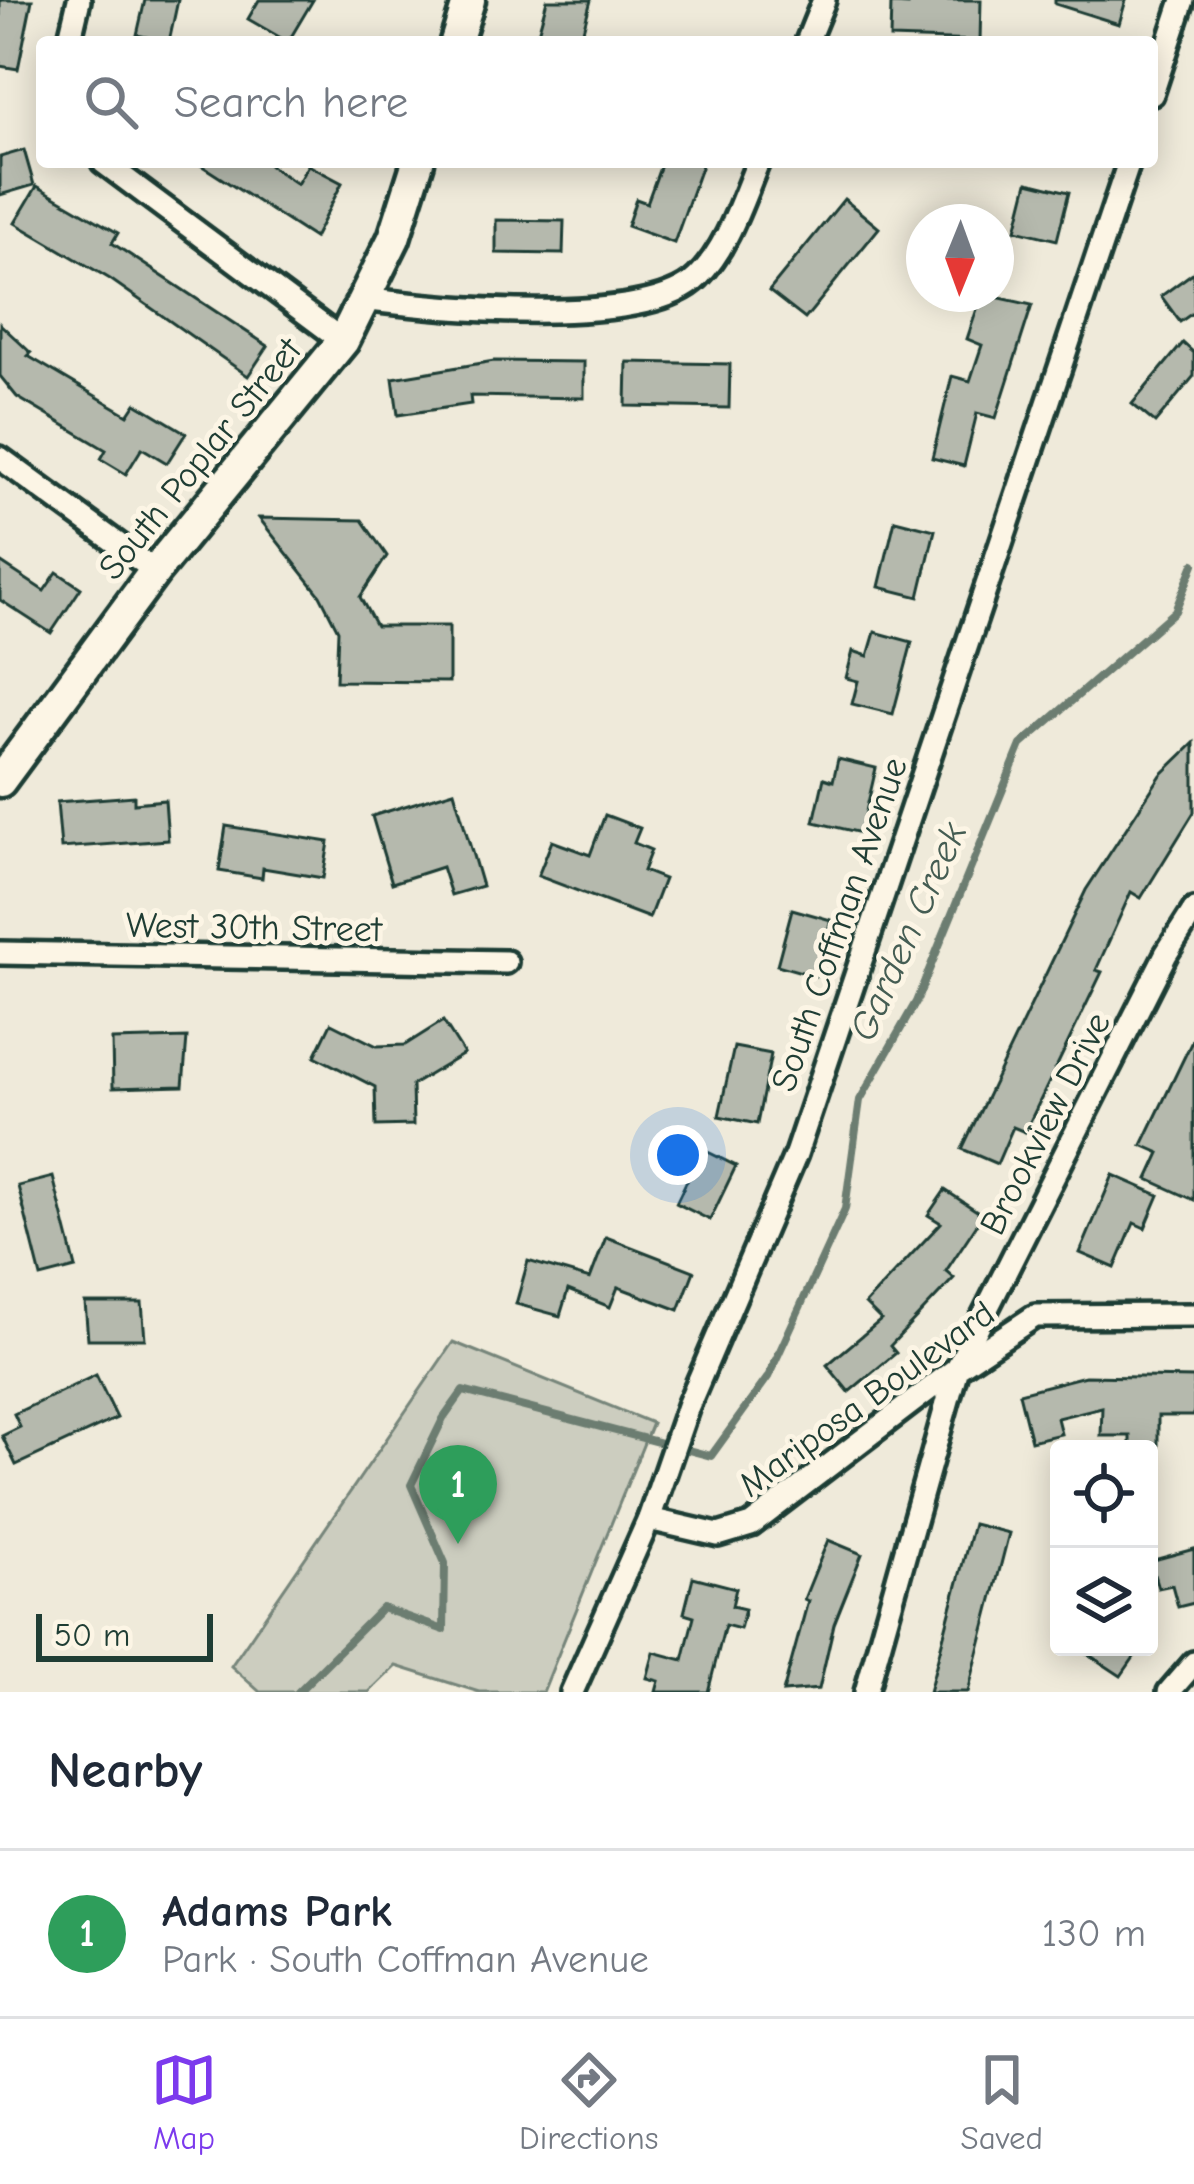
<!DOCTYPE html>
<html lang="en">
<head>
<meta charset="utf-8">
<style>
  body { margin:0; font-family:"Comic Neue",sans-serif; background:#f2f2f3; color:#1f2937 }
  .controls { position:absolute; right:36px; bottom:36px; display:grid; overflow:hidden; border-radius:12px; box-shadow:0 6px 30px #0003 }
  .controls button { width:108px; height:108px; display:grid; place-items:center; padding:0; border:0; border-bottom:3px solid #e0e1e3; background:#fff; color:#1f2937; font:60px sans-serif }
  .compass { position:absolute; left:906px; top:204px; width:108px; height:108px; border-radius:50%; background:#fff; box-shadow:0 6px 30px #0003; rotate:181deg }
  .scale { position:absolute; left:36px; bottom:30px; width:177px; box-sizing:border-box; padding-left:12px; border:6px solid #1f3d34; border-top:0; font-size:33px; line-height:42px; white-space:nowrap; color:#1f3d34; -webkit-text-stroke:9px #fcf5e5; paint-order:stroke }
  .you { position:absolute; left:678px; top:1155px; width:42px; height:42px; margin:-30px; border:9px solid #fff; border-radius:50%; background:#1a73e8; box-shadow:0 0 0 18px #1a73e833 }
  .badge { display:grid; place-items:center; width:78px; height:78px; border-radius:50%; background:#7c3aed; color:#fff; font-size:39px; font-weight:700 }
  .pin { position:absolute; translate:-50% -99px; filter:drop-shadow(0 3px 6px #0008) }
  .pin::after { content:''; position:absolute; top:63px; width:42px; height:36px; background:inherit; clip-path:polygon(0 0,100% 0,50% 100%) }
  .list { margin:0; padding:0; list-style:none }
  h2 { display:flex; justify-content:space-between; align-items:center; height:156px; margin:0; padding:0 48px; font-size:51px }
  h2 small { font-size:39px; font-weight:400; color:#747a83 }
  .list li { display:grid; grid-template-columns:78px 1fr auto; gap:36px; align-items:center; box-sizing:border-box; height:168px; padding:0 48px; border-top:3px solid #e0e1e3 }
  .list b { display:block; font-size:45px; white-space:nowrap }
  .list p { margin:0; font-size:39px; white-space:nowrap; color:#747a83 }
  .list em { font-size:39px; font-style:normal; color:#747a83 }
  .icon { flex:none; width:66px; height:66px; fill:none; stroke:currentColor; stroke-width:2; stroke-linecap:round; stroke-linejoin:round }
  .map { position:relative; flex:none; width:1194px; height:1692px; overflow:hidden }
  .search { position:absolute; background:#fff; box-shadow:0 6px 30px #0003; left:36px; right:36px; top:36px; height:132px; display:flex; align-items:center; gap:30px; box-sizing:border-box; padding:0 42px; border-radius:12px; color:#747a83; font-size:45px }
  .sheet { height:324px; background:#fff }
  nav { display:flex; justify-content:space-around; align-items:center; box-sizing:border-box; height:168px; border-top:3px solid #e0e1e3; background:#fff; font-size:33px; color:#747a83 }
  nav a { display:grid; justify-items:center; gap:6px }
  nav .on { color:#7c3aed }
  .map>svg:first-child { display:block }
  .green { fill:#cccdbf; stroke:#76857a; stroke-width:3 }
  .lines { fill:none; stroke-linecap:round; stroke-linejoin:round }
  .stream { stroke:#6c7d71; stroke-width:8 }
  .building { fill:#b5b9ad; stroke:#1f3d34; stroke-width:3 }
  .street-casing { stroke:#1f3d34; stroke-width:30 }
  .secondary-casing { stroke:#1f3d34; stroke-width:39 }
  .street { stroke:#fcf5e5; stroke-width:21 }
  .secondary { stroke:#fcf5e5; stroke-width:30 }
  .labels { text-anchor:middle; stroke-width:10; stroke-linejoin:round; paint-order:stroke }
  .street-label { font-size:36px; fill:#1f3d34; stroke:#fcf5e5 }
  .water-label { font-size:39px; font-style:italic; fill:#455d53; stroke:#fcf5e5 }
</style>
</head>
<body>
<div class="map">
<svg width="1194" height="1692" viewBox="0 0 1194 1692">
  <rect width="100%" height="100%" fill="#efeada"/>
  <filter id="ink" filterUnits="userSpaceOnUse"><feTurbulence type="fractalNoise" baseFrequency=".00833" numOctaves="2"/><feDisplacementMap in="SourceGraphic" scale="24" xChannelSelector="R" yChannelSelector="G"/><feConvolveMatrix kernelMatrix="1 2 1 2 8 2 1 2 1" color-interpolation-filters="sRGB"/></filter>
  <g filter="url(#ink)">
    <!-- green -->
    <path class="green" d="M453,1342L652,1423L543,1692H479L396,1666L369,1692H260L231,1666Z"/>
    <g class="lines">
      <!-- stream -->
      <path class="stream" d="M298,1692L382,1608L444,1630L445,1563L411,1485L443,1419L463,1391L711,1456L768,1377L845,1209L860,1100L916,1002L1021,745L1175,611L1194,564"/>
    </g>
    <!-- building -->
    <g class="building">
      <path d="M0,0H32L18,69L0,66Z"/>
      <path d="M145,0H178L169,42L137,35Z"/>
      <path d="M259,0H313L288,42L248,19Z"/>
      <path d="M547,0H591L580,42H546L547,35L538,33Z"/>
      <path d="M908,0H981L980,41L890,38L891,4L908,5Z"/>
      <path d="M1055,0H1126L1119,24L1055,4Z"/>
      <path d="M24,150L34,185L0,195V157Z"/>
      <path d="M196,162H265L297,184L308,165L342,183L314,238Z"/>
      <path d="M662,162H703L674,243L627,226L636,199L647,203Z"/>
      <path d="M1028,182L1069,192L1057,240L1016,230Z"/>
      <path d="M37,186L118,233L112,243L268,346L248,376L110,279L15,223Z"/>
      <path d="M844,199L879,228L805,319L769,291Z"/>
      <path d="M496,220L564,221L563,254L496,253Z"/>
      <path d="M1194,272V312L1180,322L1161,296Z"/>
      <path d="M982,294L1032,305L996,418L977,413L964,466L932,458L952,376L970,381L982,345L967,339Z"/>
      <path d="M0,324L31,353L28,356L128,415L136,403L186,433L167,463L142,448L126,474L101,459L106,450L17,397L0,376Z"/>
      <path d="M1183,343L1194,353V376L1155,423L1132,404Z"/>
      <path d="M494,361L584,362V398L470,396L471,404L398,415L393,378Z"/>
      <path d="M627,362L730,364L729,408L626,406Z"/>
      <path d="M259,518L362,520L387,556L360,597L376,626H449V682L336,681L338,630L320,595Z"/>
      <path d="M895,520L935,530L919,597L879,587Z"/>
      <path d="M0,562L44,591L57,572L81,588L51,633L0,600Z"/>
      <path d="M875,632L912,642L893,714L852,704L858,681L846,678L853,651L868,656Z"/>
      <path d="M1194,743V812L1141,898L1131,892L1096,970L1102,972L1025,1132L1013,1127L997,1164L962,1149L1086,890L1161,775Z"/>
      <path d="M838,759L876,768L861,833L814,822L824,778L833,781Z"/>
      <path d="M454,791L482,886L451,895L442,867L392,883L372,816Z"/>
      <path d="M134,796V803L165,800L168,840L61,848L57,802Z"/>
      <path d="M605,815L640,828L634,843L651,850L643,871L664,879L649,918L538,876L552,841L590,855Z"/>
      <path d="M226,826L329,842L323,878L263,868L262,878L219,871Z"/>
      <path d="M792,909L831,920L815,976L777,965Z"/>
      <path d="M443,1021L464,1054L412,1085L413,1125L376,1126L375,1087L315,1056L331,1023L377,1046L405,1045Z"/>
      <path d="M1194,1037V1200L1148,1179L1160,1153L1142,1145Z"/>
      <path d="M187,1038L183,1086L113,1088L112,1040Z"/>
      <path d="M734,1047L771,1054L757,1124L719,1116Z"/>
      <path d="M702,1149L736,1166L710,1220L676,1203Z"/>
      <path d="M1113,1175L1159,1195L1145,1228L1134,1223L1115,1268L1080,1253Z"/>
      <path d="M53,1177L76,1268L41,1277L18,1186Z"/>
      <path d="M945,1190L983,1215L946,1271L954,1278L890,1346L896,1353L849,1392L827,1365L881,1320L865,1304L941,1223L928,1215Z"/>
      <path d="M606,1237L694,1271L679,1310L618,1287L610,1307L568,1290L560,1316L516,1304L528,1261L590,1279Z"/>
      <path d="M85,1303H142L145,1339H88Z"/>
      <path d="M96,1375L117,1418L16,1465L2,1436L20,1427L14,1414Z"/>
      <path d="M1085,1376L1194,1378V1416H1158V1450L1130,1449V1436H1101L1102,1407L1057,1418L1061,1434L1031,1441L1019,1393Z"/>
      <path d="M973,1524L1009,1533L968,1692H929Z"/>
      <path d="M828,1540L862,1554L834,1624L819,1689L783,1692L808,1601L804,1599Z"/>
      <path d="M1194,1549V1603L1178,1607L1172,1585L1158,1588L1150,1561Z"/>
      <path d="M693,1577L736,1588L732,1606L745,1609L740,1629L725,1625L708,1692H656L659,1681L647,1678L654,1652L683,1660L694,1616L684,1613Z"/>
      <path d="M1077,1647H1141L1121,1676Z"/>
    </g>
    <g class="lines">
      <defs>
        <g id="street">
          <path d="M69,42L79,0"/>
          <path d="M807,42L824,0"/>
          <path d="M1152,94L1183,0"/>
          <path d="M103,162L343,341"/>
          <path d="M362,299C435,308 646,330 698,277C728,247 742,200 758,162"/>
          <path d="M0,458L155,571"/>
          <path d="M0,953L506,962"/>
          <path d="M649,1519L718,1535L751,1525L957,1368L1035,1316L1194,1315"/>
          <path d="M572,1692L649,1519L688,1406L796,1154L1129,162"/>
          <path d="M866,1692L957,1368L1166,954L1194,910"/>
          <path d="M1169,1692L1194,1663"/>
        </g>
        <g id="secondary">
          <path d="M456,42L469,0"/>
          <path d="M0,781L155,571L343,341L394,238L418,162"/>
        </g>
      </defs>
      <!-- street casing -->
      <use href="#street" class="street-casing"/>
      <!-- secondary casing -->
      <use href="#secondary" class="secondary-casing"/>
      <!-- street -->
      <use href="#street" class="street"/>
      <!-- secondary -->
      <use href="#secondary" class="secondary"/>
    </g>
  </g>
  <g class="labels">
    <!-- street labels -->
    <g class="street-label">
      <text transform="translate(199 458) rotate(-51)" y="13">South Poplar Street</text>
      <text transform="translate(838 924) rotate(-71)" y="13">South Coffman Avenue</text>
      <text transform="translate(254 926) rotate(1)" y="13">West 30th Street</text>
      <text transform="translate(1044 1123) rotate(-63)" y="13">Brookview Drive</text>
      <text transform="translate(866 1398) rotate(-36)" y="13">Mariposa Boulevard</text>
    </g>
    <!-- water labels -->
    <g class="water-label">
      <text transform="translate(907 931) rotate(-66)" y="14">Garden Creek</text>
    </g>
  </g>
</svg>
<div class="controls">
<button><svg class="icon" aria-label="locate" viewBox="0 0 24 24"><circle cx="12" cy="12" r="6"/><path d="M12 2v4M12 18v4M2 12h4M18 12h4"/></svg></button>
<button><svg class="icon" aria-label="layers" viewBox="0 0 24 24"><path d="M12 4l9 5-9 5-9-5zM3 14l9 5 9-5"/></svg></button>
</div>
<svg class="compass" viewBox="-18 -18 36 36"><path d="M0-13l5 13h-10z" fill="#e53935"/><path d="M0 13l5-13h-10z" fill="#747a83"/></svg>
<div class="scale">50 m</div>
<div class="you"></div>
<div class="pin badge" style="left:458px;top:1544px;background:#2e9e5b">1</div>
<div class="search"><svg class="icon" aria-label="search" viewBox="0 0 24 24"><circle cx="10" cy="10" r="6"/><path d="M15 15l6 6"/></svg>Search here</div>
</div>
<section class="sheet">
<h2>Nearby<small></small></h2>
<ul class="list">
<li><span class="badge" style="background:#2e9e5b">1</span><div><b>Adams Park</b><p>Park · South Coffman Avenue</p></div><em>130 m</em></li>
</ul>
</section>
<nav>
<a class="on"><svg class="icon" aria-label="map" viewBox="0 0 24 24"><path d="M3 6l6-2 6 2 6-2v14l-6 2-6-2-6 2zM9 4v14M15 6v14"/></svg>Map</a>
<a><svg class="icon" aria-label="directions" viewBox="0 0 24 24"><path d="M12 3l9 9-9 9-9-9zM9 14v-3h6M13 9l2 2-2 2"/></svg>Directions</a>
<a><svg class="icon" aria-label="saved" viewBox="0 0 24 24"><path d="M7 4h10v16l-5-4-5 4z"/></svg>Saved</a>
</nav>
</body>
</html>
